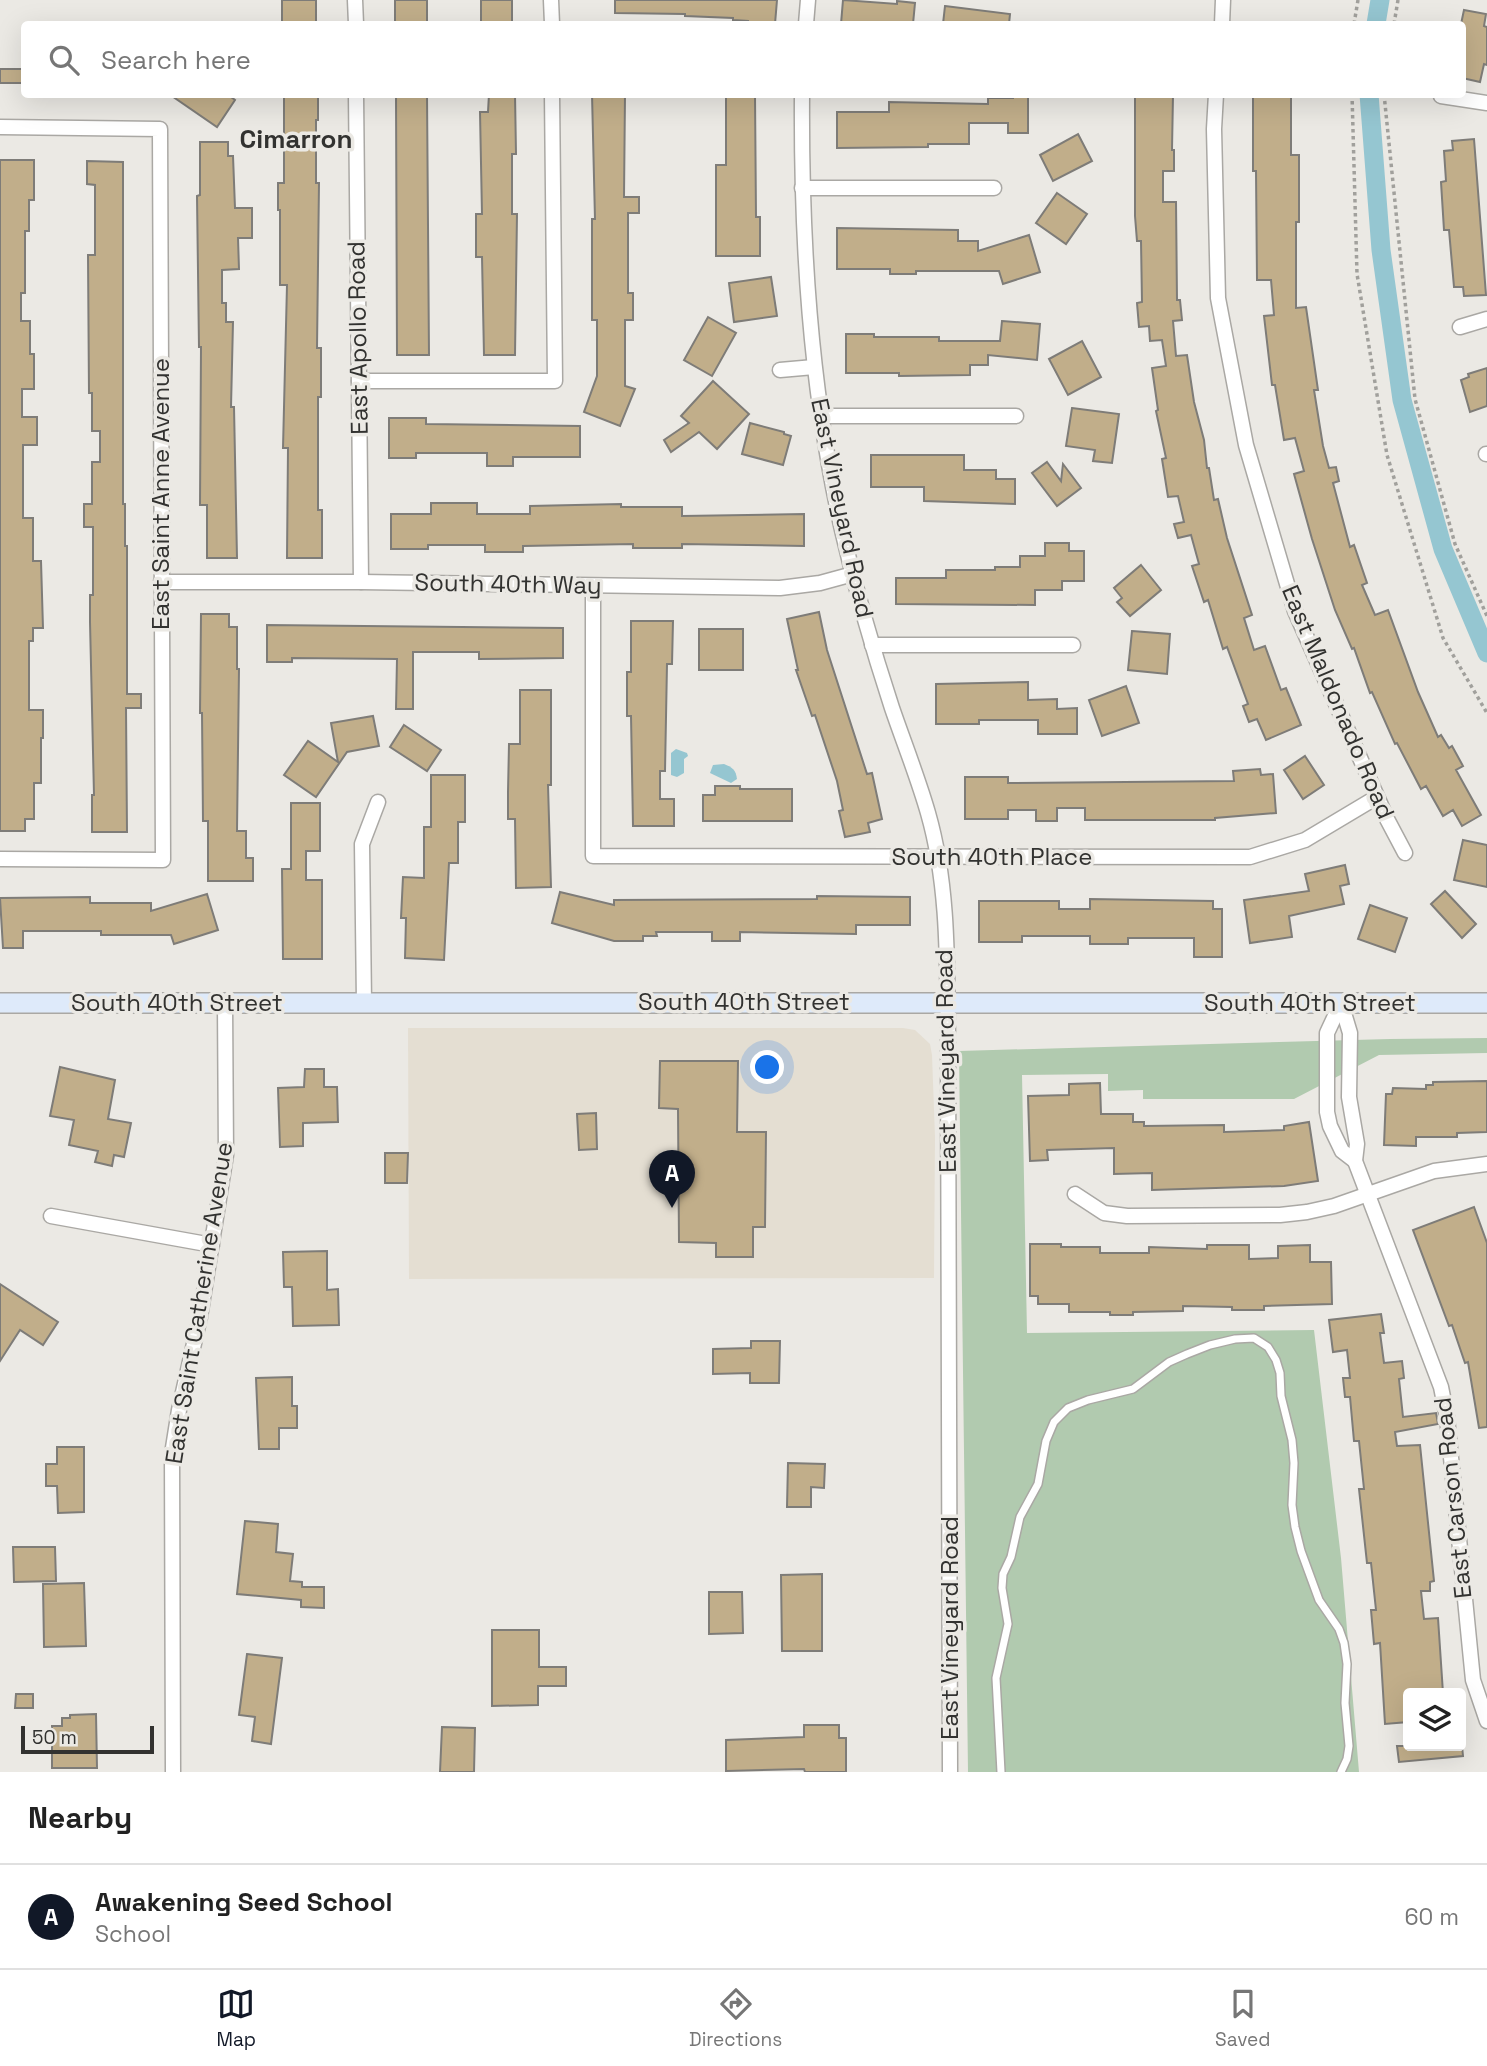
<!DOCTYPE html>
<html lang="en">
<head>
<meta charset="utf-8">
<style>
  body { margin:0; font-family:"Space Grotesk",sans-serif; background:#f6f6f6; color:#222 }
  .controls { position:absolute; right:21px; bottom:21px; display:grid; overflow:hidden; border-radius:7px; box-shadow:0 7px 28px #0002 }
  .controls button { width:63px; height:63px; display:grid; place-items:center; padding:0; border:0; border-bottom:2px solid #e0e0e0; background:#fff; color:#222; font:35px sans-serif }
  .scale { position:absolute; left:21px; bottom:18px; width:133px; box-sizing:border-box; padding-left:7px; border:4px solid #323230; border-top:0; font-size:19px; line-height:24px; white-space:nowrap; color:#323230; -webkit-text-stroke:5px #ebe9e4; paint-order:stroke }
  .you { position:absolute; left:768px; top:1068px; width:24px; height:24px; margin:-18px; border:5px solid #fff; border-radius:50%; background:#1a73e8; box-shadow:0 0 0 10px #1a73e833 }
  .badge { display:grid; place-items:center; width:46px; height:46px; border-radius:50%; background:#111827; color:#fff; font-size:23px; font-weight:700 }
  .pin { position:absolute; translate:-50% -58px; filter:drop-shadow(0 2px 4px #0008) }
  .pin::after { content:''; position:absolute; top:37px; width:24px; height:21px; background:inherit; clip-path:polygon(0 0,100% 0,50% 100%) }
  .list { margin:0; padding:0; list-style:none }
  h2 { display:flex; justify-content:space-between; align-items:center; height:91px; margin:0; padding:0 28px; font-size:30px }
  h2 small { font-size:23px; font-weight:400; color:#767676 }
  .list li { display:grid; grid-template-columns:46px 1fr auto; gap:21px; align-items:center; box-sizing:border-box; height:105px; padding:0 28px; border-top:2px solid #e0e0e0 }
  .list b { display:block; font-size:26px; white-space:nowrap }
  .list p { margin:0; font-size:23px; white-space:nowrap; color:#767676 }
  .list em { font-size:23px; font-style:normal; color:#767676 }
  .icon { flex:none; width:38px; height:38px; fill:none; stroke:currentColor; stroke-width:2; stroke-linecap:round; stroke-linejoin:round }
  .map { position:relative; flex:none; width:1487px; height:1772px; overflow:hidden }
  .search { position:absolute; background:#fff; box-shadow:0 7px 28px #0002; left:21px; right:21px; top:21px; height:77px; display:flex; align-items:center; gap:18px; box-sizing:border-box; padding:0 24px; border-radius:7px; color:#767676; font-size:26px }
  .sheet { height:196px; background:#fff }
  nav { display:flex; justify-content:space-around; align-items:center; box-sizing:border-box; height:98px; border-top:2px solid #e0e0e0; background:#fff; font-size:19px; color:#767676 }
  nav a { display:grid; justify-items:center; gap:4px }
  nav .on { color:#111827 }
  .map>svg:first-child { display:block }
  .built { fill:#e4ded2 }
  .green { fill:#b1caaf }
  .water { fill:#95c6d1 }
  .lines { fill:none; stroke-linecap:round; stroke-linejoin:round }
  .canal { stroke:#95c6d1; stroke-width:19 }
  .building { fill:#c1ae8a; stroke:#7e7c78; stroke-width:2 }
  .lane-casing { stroke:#aaa8a4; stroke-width:10 }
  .street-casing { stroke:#aaa8a4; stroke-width:17 }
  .secondary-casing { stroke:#aaa8a4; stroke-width:22 }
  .path { stroke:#a1a09c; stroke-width:3.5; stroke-dasharray:3.5 3.5; stroke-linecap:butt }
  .lane { stroke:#fff; stroke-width:7 }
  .street { stroke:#fff; stroke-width:14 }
  .secondary { stroke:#deeafa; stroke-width:19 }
  .labels { text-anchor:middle; stroke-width:7; stroke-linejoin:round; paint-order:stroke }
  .street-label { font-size:24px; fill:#323230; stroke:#ebe9e4 }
  .neighbourhood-label { font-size:26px; font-weight:bold; fill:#323230; stroke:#ebe9e4 }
</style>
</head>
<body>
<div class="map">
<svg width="1487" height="1772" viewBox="0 0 1487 1772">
  <rect width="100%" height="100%" fill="#ebe9e4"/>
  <!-- built -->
  <path class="built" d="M408,1028H903L915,1030L930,1044L932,1055L935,1137L934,1278L409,1279Z"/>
  <!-- green -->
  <path class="green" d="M1487,1038V1053L1379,1055L1294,1099H1143V1090L1108,1091V1074L1022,1075L1027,1333L1314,1330L1341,1558L1359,1772H968L959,1051L1390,1039Z"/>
  <!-- water -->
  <g class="water">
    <path d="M676,749L687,753L688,756L684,759V773L677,777L671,775V753Z"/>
    <path d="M724,764C732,767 736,770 737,779L731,783L710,773L713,765Z"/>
  </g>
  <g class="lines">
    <!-- canal -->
    <g class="canal">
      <path d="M1376,24L1380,0"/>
      <path d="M1369,94L1381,250L1402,400L1443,549L1487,653"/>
    </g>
  </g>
  <!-- building -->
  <g class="building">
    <rect x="282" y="0" width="34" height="24"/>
    <rect x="395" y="0" width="32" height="24"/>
    <rect x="481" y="0" width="31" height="24"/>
    <path d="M615,0H777L775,24H748V21L733,20V18L685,16V14L615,13Z"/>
    <path d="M843,0L897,4V1L915,3L913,24H841Z"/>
    <path d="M945,6L1010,14L1009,24H943Z"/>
    <path d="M1464,10L1486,14L1484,26L1487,27V65L1484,64L1480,82L1462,78L1461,24Z"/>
    <rect x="0" y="69" width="24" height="14"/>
    <path d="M169,94H227L235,100L217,127Z"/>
    <path d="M284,94H318V120H316V183H319L317,348H321V397H318V510H322V558H287L288,448H283L287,285H280V210H278V183H284Z"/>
    <path d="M396,94H427L429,355H397Z"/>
    <path d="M489,94H515L516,154H512V214H517L515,355H484L482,257H476V214H482L480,112H488Z"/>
    <path d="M592,94H625L624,197H639V213H628V293H633V320H625V386L635,389L620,426L584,412L597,376V320H592V219H595Z"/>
    <path d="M726,94H755L756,217H760V256H716V165H726Z"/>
    <path d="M1013,94H1028V133H1008V123H969V144H928V147L837,148V112H889V102L988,104V98H1013Z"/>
    <path d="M1135,94L1173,95L1172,150H1174V171H1163V202H1176L1177,300H1180L1182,320L1173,321L1176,356L1187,355L1194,402L1204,440L1207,468H1209L1214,500L1218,499L1227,538L1252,615L1244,618L1254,650L1265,646L1281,690L1286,688L1301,725L1266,740L1257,719L1249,722L1243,706L1248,704L1227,647L1223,649L1208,600L1204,602L1192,566L1199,564L1191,535L1178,538L1174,524L1184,522L1178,496L1168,497L1162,459L1166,458L1156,411L1158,410L1152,368L1166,366L1162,340L1150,341L1149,326L1139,327L1137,303L1142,302L1141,241H1137L1135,216Z"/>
    <path d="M1253,94H1291V155H1299V222H1296V308L1306,307L1318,390H1314L1323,446L1329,468L1336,467L1339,481L1333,483L1350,547L1354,545L1367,583L1362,585L1375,615L1388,610L1418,692L1438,737L1441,735L1449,748L1452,746L1463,766L1456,770L1481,815L1462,826L1453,810L1443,816L1426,786L1421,789L1397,743L1395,744L1372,692L1370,693L1354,648L1352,649L1335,610L1312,539L1294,474L1304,471L1295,438L1284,440L1275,385H1272L1264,316L1274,315L1271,280H1257L1256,171H1253Z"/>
    <path d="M1078,134L1092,161L1053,181L1040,155Z"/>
    <path d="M1474,139L1486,295L1464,296L1463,287H1454L1449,230H1444L1441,182L1446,181L1444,151L1453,150L1452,141Z"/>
    <path d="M200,142H228V156H233L235,208H252V238H238L239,269L222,270V303H226V322H233L231,407H234L237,558H207V505H200L201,347H199L197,196L200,195Z"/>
    <path d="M0,160H34V200H29V231H25V293H21V321H30V354H34V389H22V417H37V445H23V518H33V561H41L43,628H33V641H29V710H43V738H41V783H34V819H25V831H0Z"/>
    <path d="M87,161L123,162V504H125V546H127V694H141V708H126L127,832H92V795H94L90,622V595H93V527H84V504H92V462H100V431H92V393H89L88,255H95V185L87,184Z"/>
    <path d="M1057,193L1087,214L1066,244L1036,223Z"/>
    <path d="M837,228L958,230V241H978V251L1029,235L1040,272L1003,284L999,271H916V274H890V269H837Z"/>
    <path d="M771,277L777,316L734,322L729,283Z"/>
    <path d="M708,317L736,333L712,376L684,360Z"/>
    <path d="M1002,321L1040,324L1037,360L988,355V365H970V375L899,376V373H846V334H874V337H939V341H1000Z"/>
    <path d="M1082,341L1101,377L1068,395L1049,359Z"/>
    <path d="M1487,368V406L1470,412L1461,380L1469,377L1468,374Z"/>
    <path d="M713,381L749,414L717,449L699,432L671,452L664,440L689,423L681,416Z"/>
    <path d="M1072,408L1119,414L1112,463L1093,461L1095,450L1066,446Z"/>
    <path d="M389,418H426V424L580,426V457H513V466H487V453H416V458H389Z"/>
    <path d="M750,423L784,432V434L791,436L783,465L742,454Z"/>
    <path d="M871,455H964V470H996V479H1015V504L924,501V487H871Z"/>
    <path d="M1047,462L1061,481L1063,464L1081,488L1057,506L1032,473Z"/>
    <path d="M431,503H477V514H530V506L621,504V507H682V516L804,514V546L682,544V548H633V544L523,546V552H485V545H428V549H391V514H431Z"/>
    <path d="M1045,543H1069V551H1084V581H1062V590H1035V605L896,604V578H946V570H995V567H1020V556H1045Z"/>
    <path d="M1141,565L1161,590L1130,616L1117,602L1122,598L1114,588Z"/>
    <path d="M819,612L827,650L867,774L872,773L882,819L868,823L870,832L845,837L839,811L843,810L837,781L815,715L812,716L796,670H798L787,619Z"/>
    <path d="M201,614H229V627H237V669H239L237,831H246V858H253V881H208V821H203L202,713H200Z"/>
    <path d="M631,621H673L672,664H667L665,771H660V799H674V826H633L631,716H627V672H631Z"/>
    <path d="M267,625L563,628V658L479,659V652H413V709H396L397,659L292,658V662H267Z"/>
    <rect x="699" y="629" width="44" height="41"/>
    <path d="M1132,631L1170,634L1167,674L1128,670Z"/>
    <path d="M1028,682V700L1057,699V709L1077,708V734H1038V720H979V724H936V684Z"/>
    <path d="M1126,686L1139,723L1102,736L1089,700Z"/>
    <path d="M520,690H551V785H548L551,887L516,888L515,819H508V792L509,744H520Z"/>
    <path d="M373,716L379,746L347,752L316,797L284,775L308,741L338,762L331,723Z"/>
    <path d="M404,725L441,750L427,771L390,747Z"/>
    <path d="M1305,756L1324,785L1303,799L1284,770Z"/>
    <path d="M1260,769L1261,775L1273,774L1276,813L1215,818V820H1085V808H1057V821H1036V810H1008V819H965V777H1008V783L1234,781L1233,771Z"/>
    <path d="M431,775H465V822H458V863H449L444,960L405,958L406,918H401L403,877L424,878V827H431Z"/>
    <path d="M715,786H740V789H792V821H703V795H715Z"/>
    <path d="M291,803H320V851H306V880H322V959H283L282,869H291Z"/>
    <path d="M1463,840L1487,845V887L1454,880Z"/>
    <path d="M1345,865L1349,884L1340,886L1344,904L1289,916L1292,937L1250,943L1244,900L1309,891L1305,874Z"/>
    <path d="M1445,891L1476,924L1462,938L1431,904Z"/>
    <path d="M560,892L614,905V900L817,899V896L910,897V925H856V934L740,932V941H712V932H656L657,936H643V941H614L552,923Z"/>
    <path d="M207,894L218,930L174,944L171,935H101V931H23V948H3L0,898L90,897V903H151V911Z"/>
    <path d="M1090,899L1213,901V909H1222V957H1194V938H1128V944H1090V936H1022V942H979V901H1059V909H1090Z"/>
    <path d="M1370,905L1407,918L1395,952L1358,939Z"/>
    <path d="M660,1061H738L737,1132H766L765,1227H753V1257H716V1243L679,1242L678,1109L659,1108Z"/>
    <path d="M60,1067L115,1080L108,1119L131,1123L124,1157L114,1155L112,1166L95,1162L98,1151L69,1145L74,1120L50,1116Z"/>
    <path d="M305,1069H324V1087H337L338,1122L303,1123V1146L280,1147L278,1088L304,1087Z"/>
    <path d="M1487,1081V1132L1457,1133V1137H1416V1146L1384,1145L1386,1094H1392L1393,1088L1426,1089V1085H1433V1082Z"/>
    <path d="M1100,1083L1101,1114H1133V1122H1144V1126L1224,1125V1132L1284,1130V1126L1309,1122L1318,1181L1284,1186L1152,1190V1173L1114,1174V1148L1047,1150L1048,1160L1030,1161L1028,1096L1069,1095V1084Z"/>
    <path d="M596,1113L597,1149L579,1150L577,1114Z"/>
    <path d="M385,1153H408L407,1183H385Z"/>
    <path d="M1474,1207L1487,1243V1427L1479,1428L1468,1362L1465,1363L1452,1325L1449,1326L1413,1230Z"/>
    <path d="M1030,1244H1061V1247H1100V1253H1149V1247L1207,1249V1245H1249V1259L1278,1258V1246L1310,1245V1262H1331L1332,1304L1264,1306V1310H1232V1307L1183,1306V1311L1133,1312V1315H1110V1312H1069V1304H1038V1296H1030Z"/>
    <path d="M327,1251V1290L338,1289L339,1325L293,1326L292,1287H284L283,1252Z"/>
    <path d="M0,1284L58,1322L43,1345L20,1330L0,1361Z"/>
    <path d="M1381,1314L1384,1333H1380L1384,1363L1402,1361L1404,1378L1399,1379L1403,1417L1436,1413L1437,1418L1438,1424L1395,1432L1397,1446L1420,1445L1434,1581L1430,1582V1591H1421L1424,1619L1438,1618L1443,1693H1408V1722L1385,1724L1380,1643L1374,1644L1371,1610H1376L1371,1563H1367L1359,1489H1364L1359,1441H1354L1350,1397H1345L1343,1378H1350L1347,1350L1333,1352L1329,1320Z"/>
    <path d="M751,1341H780L779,1383H750V1373L713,1374V1349L751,1348Z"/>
    <path d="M292,1377V1406H297V1428H279V1449H259L256,1378Z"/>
    <path d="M57,1447H84V1512L58,1513L57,1486H46V1464H57Z"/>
    <path d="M788,1463L825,1464L824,1488L811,1487V1507H787Z"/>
    <path d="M245,1521L278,1524L276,1552L293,1554L290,1581L302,1582V1587H324V1608L301,1607V1600L237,1594Z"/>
    <path d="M13,1547H55L56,1581L14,1582Z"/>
    <path d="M822,1574V1651H782L781,1575Z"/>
    <path d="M84,1583L86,1646L44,1647L43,1584Z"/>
    <path d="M709,1592H742L743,1633L709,1634Z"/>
    <path d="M492,1630H539V1667H566V1686H538V1705L492,1706Z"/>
    <path d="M247,1654L282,1658L271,1744L252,1741L255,1717L239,1715Z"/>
    <path d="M16,1694H33V1708H15Z"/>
    <path d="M96,1714L97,1768H52V1726H62V1718H70V1715Z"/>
    <path d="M804,1725H839V1738H846V1772H805L804,1769L726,1771V1740L804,1737Z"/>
    <path d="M442,1727L475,1728L474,1772H440Z"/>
    <path d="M1397,1746H1462L1463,1756L1399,1762Z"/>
  </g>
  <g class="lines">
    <defs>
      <path id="lane" d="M1001,1772L996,1678L1008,1624L1002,1588L1003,1574L1011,1557L1020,1517L1038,1484L1046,1441L1054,1422L1068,1408L1088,1400L1133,1389L1169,1362L1187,1354L1210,1345L1235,1339L1254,1338L1268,1347L1276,1360L1280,1373L1281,1396L1292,1440L1294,1463L1292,1505L1295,1527L1301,1551L1319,1600L1339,1629L1344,1643L1347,1664L1345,1703L1349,1746L1347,1759L1341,1772"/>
      <g id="street">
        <path d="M355,0L356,24"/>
        <path d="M551,0L552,24"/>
        <path d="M806,24L808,0"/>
        <path d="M1222,24L1223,0"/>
        <path d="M356,94L361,582"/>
        <path d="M802,94C801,241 810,387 842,530C856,591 873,650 892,708C904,743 918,778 928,813C949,886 947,965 948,1039L950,1772"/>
        <path d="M1216,94L1214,129L1218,298L1246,445L1295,611L1387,819L1405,853"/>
        <path d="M1441,96L1487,103"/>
        <path d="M0,127L160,129L163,860L0,859"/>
        <path d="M802,188H994"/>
        <path d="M1460,327L1487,319"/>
        <path d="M780,370L814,367"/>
        <path d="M359,381H555L552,94"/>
        <path d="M820,416H1016"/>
        <path d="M1486,454H1487"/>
        <path d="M161,582H361L780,588L820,583L853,574"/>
        <path d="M593,586V856L1250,857L1305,840L1377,797"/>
        <path d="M872,645H1073"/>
        <path d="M364,1003L362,844L378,802"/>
        <path d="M1341,1003L1350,1033L1349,1097L1357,1144L1355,1161L1441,1387L1447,1417L1473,1680L1487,1721"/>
        <path d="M1341,1003L1327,1033V1112L1330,1126L1342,1151L1355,1161"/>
        <path d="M1075,1194L1104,1213L1127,1216L1280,1215L1307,1212L1334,1206L1434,1171L1487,1164"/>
        <path d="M51,1216L212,1245"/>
        <path d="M173,1772L172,1454L179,1410L200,1317L226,1155L225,1003"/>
      </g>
      <path id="secondary" d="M0,1003H1487"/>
    </defs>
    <!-- lane casing -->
    <use href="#lane" class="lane-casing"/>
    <!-- street casing -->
    <use href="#street" class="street-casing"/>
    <!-- secondary casing -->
    <use href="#secondary" class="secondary-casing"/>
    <!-- path -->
    <g class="path">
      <path d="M1354,24L1358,0"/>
      <path d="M1394,24L1398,0"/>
      <path d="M1352,94L1357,274L1387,455L1443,638L1487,713"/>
      <path d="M1384,94L1415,399L1455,544L1487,616"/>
    </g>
    <!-- lane -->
    <use href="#lane" class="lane"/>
    <!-- street -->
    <use href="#street" class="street"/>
    <!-- secondary -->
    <use href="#secondary" class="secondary"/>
  </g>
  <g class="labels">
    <!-- street labels -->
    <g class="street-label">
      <text transform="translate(358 338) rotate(-91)" y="8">East Apollo Road</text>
      <text transform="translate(161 494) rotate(-90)" y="8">East Saint Anne Avenue</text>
      <text transform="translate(842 508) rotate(78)" y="8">East Vineyard Road</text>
      <text transform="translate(508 584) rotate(1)" y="8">South 40th Way</text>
      <text transform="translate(1338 702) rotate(67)" y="8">East Maldonado Road</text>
      <text x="992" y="865">South 40th Place</text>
      <text x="744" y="1010">South 40th Street</text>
      <text x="177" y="1011">South 40th Street</text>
      <text x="1310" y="1011">South 40th Street</text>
      <text transform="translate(946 1061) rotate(-91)" y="8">East Vineyard Road</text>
      <text transform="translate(199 1303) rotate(-81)" y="8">East Saint Catherine Avenue</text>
      <text transform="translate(1453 1498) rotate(-96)" y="8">East Carson Road</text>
      <text transform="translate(950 1628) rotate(-90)" y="8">East Vineyard Road</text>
    </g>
    <!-- neighbourhood labels -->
    <g class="neighbourhood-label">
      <text x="296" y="148">Cimarron</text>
    </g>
  </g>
</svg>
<div class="controls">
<button><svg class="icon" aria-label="layers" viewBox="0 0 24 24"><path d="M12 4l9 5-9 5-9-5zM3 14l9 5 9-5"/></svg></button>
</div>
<div class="scale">50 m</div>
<div class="you"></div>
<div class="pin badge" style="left:672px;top:1208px">A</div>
<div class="search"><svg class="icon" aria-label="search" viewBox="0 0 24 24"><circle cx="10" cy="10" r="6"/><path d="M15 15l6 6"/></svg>Search here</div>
</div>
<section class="sheet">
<h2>Nearby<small></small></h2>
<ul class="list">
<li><span class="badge">A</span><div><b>Awakening Seed School</b><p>School</p></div><em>60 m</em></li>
</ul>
</section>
<nav>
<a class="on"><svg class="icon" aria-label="map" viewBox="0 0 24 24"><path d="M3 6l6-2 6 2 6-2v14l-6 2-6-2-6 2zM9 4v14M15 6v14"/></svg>Map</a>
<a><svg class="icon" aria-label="directions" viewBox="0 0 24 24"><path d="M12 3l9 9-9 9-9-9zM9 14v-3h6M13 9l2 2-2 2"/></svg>Directions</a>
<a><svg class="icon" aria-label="saved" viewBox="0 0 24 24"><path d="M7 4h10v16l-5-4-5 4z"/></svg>Saved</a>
</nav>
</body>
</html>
